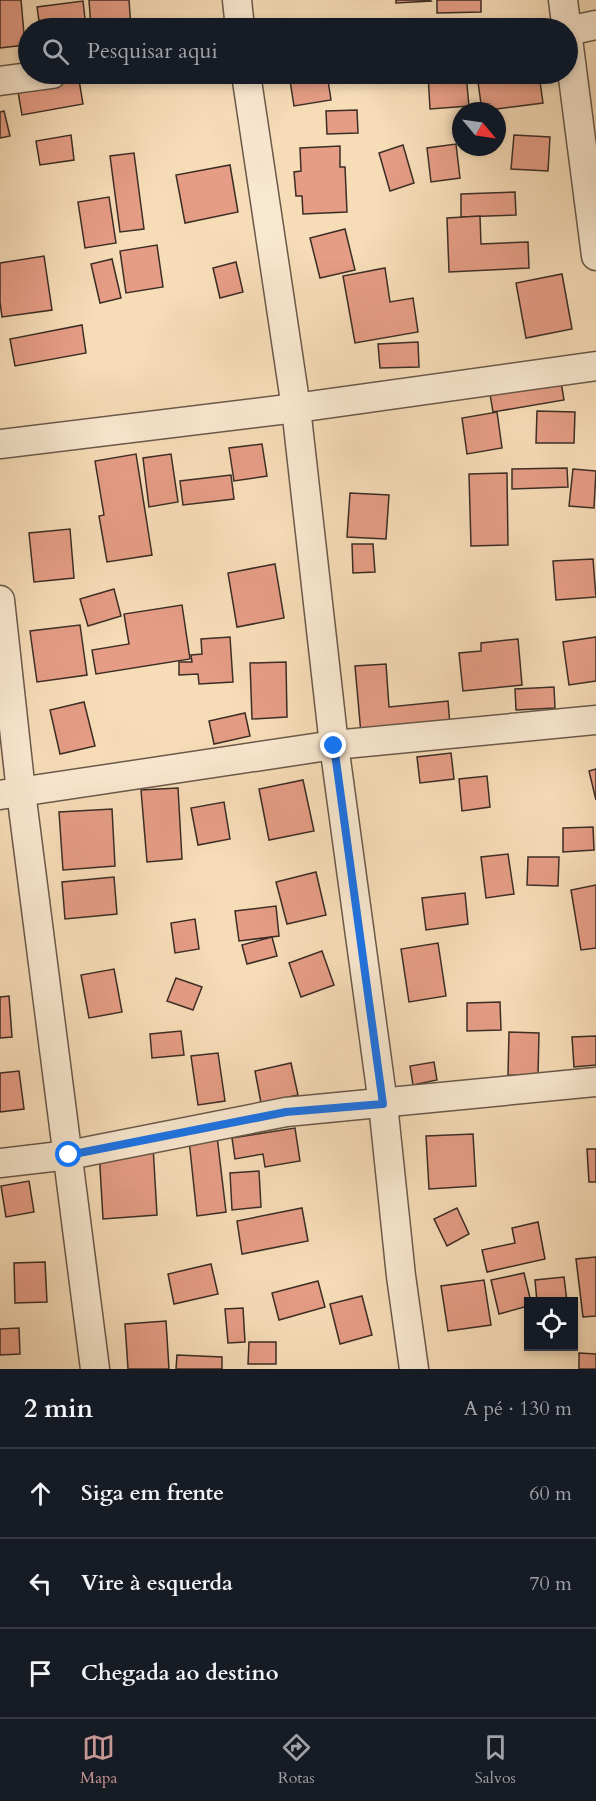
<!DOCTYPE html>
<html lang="pt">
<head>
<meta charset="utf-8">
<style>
  body { margin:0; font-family:Cardo,serif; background:#20242c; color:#f1f3f6 }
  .controls { position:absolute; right:18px; bottom:18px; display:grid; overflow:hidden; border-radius:0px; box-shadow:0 3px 9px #0003 }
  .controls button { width:54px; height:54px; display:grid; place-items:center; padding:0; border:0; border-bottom:2px solid #363941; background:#171b24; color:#f1f3f6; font:30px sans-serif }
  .compass { position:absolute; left:452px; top:102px; width:54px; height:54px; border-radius:50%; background:#171b24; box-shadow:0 3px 9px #0003; rotate:119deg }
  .stop { position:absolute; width:18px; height:18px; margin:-14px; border:4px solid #1a73e8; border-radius:50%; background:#fff }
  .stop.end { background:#1a73e8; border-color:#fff; box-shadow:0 2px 6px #0008 }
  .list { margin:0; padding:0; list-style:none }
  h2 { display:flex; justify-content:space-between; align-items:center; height:78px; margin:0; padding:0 24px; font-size:26px }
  h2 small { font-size:20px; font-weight:400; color:#9ea1a6 }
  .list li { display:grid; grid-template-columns:39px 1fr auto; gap:18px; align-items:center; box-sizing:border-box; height:90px; padding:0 24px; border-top:2px solid #363941 }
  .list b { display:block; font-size:22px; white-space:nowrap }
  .list em { font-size:20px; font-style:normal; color:#9ea1a6 }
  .icon { flex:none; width:33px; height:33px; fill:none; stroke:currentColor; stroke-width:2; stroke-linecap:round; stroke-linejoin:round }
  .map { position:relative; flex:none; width:596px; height:1369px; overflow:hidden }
  .search { position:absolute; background:#171b24; box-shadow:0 3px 9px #0003; left:18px; right:18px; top:18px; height:66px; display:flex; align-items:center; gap:15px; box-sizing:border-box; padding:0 21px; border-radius:33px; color:#9ea1a6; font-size:22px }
  .sheet { height:348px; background:#171b24 }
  nav { display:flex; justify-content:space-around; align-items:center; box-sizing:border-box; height:84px; border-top:2px solid #363941; background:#171b24; font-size:16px; color:#9ea1a6 }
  nav a { display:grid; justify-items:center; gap:3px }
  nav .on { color:#c59692 }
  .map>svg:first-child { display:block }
  .building { fill:#e59d85; stroke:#3c2d25; stroke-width:1.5 }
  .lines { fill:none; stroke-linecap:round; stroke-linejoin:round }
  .street-casing { stroke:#6a594a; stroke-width:31 }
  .street { stroke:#f9e8d0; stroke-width:28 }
  .route { stroke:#1a73e8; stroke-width:8 }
</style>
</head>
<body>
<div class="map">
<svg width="596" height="1369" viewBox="0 0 596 1369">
  <rect width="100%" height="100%" fill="#f6dcb7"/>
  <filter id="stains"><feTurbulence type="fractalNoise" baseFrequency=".00333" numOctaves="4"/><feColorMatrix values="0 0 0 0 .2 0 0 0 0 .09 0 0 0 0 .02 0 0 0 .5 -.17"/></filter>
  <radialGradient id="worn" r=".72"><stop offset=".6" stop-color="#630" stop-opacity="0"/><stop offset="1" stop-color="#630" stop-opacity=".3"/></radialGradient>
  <!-- building -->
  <g class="building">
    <path d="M0,0H21L25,45L0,48Z"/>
    <path d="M89,0H129L131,28H91Z"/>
    <path d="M396,0H430L431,1L396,3Z"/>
    <path d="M437,0H481V12L437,13Z"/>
    <path d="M83,1L86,28H40L37,7Z"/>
    <path d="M169,23V28H139Z"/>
    <path d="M78,74L83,104L22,115L17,86Z"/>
    <path d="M289,74H327L331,100L294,106Z"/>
    <path d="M428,74H466L469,106L430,109Z"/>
    <path d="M531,74H539L543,103L482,111L478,82Z"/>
    <path d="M357,110L358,133L327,134L326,111Z"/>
    <path d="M4,111L10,136L0,138V112Z"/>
    <path d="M71,135L74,160L40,165L36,141Z"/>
    <path d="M514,135L550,137L548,171L511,169Z"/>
    <path d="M456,144L460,178L431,182L427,148Z"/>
    <path d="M403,145L414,183L390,191L379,153Z"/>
    <path d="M340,146V167H345L347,212L303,214L302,196H296L294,172L301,171L300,148Z"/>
    <path d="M134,153L144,229L120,232L110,156Z"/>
    <path d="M230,165L238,212L185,223L176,175Z"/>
    <path d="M515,192L516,215L461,217V194Z"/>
    <path d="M109,197L116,243L85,248L78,202Z"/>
    <path d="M480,216L481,244L528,242L529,268L449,272L447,218Z"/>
    <path d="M345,229L355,270L320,278L310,238Z"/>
    <path d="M157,245L163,287L126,293L120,251Z"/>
    <path d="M44,256L52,310L2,317L0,302V263Z"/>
    <path d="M112,259L121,298L100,303L91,264Z"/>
    <path d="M236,262L243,292L220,298L213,268Z"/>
    <path d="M385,268L390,302L413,298L418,332L355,343L343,276Z"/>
    <path d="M562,274L572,329L526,338L516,283Z"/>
    <path d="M82,325L86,353L15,366L10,339Z"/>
    <path d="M418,342L419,367L380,368L378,344Z"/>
    <path d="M560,376L564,400L493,412L489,388Z"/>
    <path d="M537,411L575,412L574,443H536Z"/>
    <path d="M497,412L502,448L467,454L462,418Z"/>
    <path d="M262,444L267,476L234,481L229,448Z"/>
    <path d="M136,454L152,555L107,562L99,516L104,515L95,461Z"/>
    <path d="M171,454L178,502L149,507L143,458Z"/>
    <path d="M567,468L568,487L512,489V469Z"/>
    <path d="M573,469L596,471L594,508L569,506Z"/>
    <path d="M507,473L508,545L471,546L469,474Z"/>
    <path d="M231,475L234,499L183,505L180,481Z"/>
    <path d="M350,493L389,495L386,539L347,537Z"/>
    <path d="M70,529L74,578L34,582L29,533Z"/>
    <path d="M352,544H373L375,572L353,573Z"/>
    <path d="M593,559L596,597L556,600L553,561Z"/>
    <path d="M275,564L284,618L237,627L228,573Z"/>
    <path d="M114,589L121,616L88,626L80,599Z"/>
    <path d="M182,605L190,659L96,674L92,650L129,644L124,614Z"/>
    <path d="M80,625L87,675L37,682L30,631Z"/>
    <path d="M230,637L233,682L199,684L198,674L179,675V662H192L191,655L202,654L201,639Z"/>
    <path d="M596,637V681L569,685L563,642Z"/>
    <path d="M518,639L522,685L463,691L459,653L481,651V643Z"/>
    <path d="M286,662L287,717L252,719L250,663Z"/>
    <path d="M386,664L389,707L448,701L450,725L361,734L355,666Z"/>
    <path d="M554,687L555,708L516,710L515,689Z"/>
    <path d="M84,702L95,746L60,754L50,710Z"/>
    <path d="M245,713L250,736L214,744L209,721Z"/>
    <path d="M451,753L454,779L420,783L417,757Z"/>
    <path d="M596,769V800L589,771Z"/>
    <path d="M487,776L490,807L462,811L459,779Z"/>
    <path d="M303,780L314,831L269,840L259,789Z"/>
    <path d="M178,788L182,859L147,862L141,790Z"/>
    <path d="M224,802L230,839L198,845L191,808Z"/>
    <path d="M112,809L115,866L63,870L59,812Z"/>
    <path d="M593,827L594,850L563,852V828Z"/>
    <path d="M508,854L514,894L486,898L481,857Z"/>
    <path d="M528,857H559L558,886L527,885Z"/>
    <path d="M316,872L326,915L287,924L276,882Z"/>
    <path d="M114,877L117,914L65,919L62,882Z"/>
    <path d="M596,885V948L581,950L571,890Z"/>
    <path d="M465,893L468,924L426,930L422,898Z"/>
    <path d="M276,906L279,936L239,941L235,911Z"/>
    <path d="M195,919L199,949L175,953L171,923Z"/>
    <path d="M272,937L277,956L247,964L242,945Z"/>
    <path d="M438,943L446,996L409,1002L401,949Z"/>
    <path d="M322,951L334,985L301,997L289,963Z"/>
    <path d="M114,969L122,1012L89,1018L81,975Z"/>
    <path d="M176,978L202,987L193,1010L167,1001Z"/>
    <path d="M9,996L12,1037L0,1038V997Z"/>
    <path d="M500,1002L501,1030L467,1031V1003Z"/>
    <path d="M181,1031L184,1055L152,1058L150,1034Z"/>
    <path d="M509,1032L539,1033L538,1076L508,1075Z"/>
    <path d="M596,1036V1065L574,1067L572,1037Z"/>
    <path d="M218,1053L225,1101L198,1105L191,1056Z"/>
    <path d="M434,1062L437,1080L413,1085L410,1066Z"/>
    <path d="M291,1063L298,1095L261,1103L255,1071Z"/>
    <path d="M19,1071L24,1109L0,1112V1073Z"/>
    <path d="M295,1128L300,1161L265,1167L263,1154L235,1159L232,1138Z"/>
    <path d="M473,1134L476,1186L429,1189L426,1136Z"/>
    <path d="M217,1136L226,1212L197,1216L189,1140Z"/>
    <path d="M153,1146L157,1215L103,1219L99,1150Z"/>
    <path d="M587,1149H596V1182H589Z"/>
    <path d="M259,1171L261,1207L232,1210L230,1173Z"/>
    <path d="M29,1181L34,1212L6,1217L1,1186Z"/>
    <path d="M302,1208L308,1241L242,1254L237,1221Z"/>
    <path d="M457,1208L469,1234L447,1246L434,1219Z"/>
    <path d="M538,1222L545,1259L487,1272L482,1250L515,1243L512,1228Z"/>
    <path d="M596,1257V1316L583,1317L576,1259Z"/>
    <path d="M45,1262L47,1302L15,1303L14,1263Z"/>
    <path d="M211,1264L218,1294L174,1304L168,1274Z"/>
    <path d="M524,1273L531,1302H528V1306L499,1314L491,1280Z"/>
    <path d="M564,1277L567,1302H537L535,1280Z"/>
    <path d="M484,1280L491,1325L448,1331L441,1286Z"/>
    <path d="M318,1281L325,1307L279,1320L272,1293Z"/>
    <path d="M362,1296L372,1335L340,1344L330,1304Z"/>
    <path d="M243,1308L245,1342L228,1343L225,1309Z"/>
    <path d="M166,1321L169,1369H128L125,1324Z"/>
    <path d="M19,1328L20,1354L0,1355V1329Z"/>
    <path d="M249,1342H276V1364H248Z"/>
    <path d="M579,1353L596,1354V1369H579Z"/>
    <path d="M177,1355L222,1357V1369H176Z"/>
  </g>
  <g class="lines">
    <defs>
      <g id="street">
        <path d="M237,0L240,28"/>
        <path d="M563,0L596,256"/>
        <path d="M568,31L596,25"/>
        <path d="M246,74L296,408L334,745L383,1104L401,1276L414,1369"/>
        <path d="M0,81L52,74"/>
        <path d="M0,444L296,408L596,366"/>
        <path d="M0,600L21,792L95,1369"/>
        <path d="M0,795L334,745L596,720"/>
        <path d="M0,1163L69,1155L286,1112L596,1082"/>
      </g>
    </defs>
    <!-- street casing -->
    <use href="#street" class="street-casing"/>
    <!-- street -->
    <use href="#street" class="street"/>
  </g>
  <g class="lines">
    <!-- route -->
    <path class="route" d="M69,1155L286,1112L383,1104L334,746"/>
  </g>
  <rect width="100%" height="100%" filter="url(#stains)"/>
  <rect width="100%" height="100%" fill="url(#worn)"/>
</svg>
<div class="controls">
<button><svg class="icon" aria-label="locate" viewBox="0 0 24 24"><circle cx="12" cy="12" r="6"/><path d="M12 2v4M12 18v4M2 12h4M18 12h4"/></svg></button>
</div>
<svg class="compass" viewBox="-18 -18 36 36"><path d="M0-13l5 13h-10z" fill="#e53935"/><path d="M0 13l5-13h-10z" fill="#9ea1a6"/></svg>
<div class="stop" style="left:69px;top:1155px"></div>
<div class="stop end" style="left:334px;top:746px"></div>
<div class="search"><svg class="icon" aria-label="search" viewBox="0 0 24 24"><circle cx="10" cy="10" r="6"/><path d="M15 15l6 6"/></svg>Pesquisar aqui</div>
</div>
<section class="sheet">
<h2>2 min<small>A pé · 130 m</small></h2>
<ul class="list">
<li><svg class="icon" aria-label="ahead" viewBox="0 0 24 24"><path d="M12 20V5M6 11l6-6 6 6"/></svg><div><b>Siga em frente</b></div><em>60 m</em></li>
<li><svg class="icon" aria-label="left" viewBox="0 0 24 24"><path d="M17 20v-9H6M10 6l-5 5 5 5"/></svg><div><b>Vire à esquerda</b></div><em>70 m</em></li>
<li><svg class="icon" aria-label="arrive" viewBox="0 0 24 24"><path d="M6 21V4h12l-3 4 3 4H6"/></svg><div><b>Chegada ao destino</b></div></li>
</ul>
</section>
<nav>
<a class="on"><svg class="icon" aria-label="map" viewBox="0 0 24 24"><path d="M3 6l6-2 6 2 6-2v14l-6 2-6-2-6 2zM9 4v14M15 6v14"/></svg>Mapa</a>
<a><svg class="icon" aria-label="directions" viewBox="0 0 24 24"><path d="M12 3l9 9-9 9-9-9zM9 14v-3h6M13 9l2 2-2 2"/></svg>Rotas</a>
<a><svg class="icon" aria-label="saved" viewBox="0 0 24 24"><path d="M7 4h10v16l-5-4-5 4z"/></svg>Salvos</a>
</nav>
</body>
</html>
